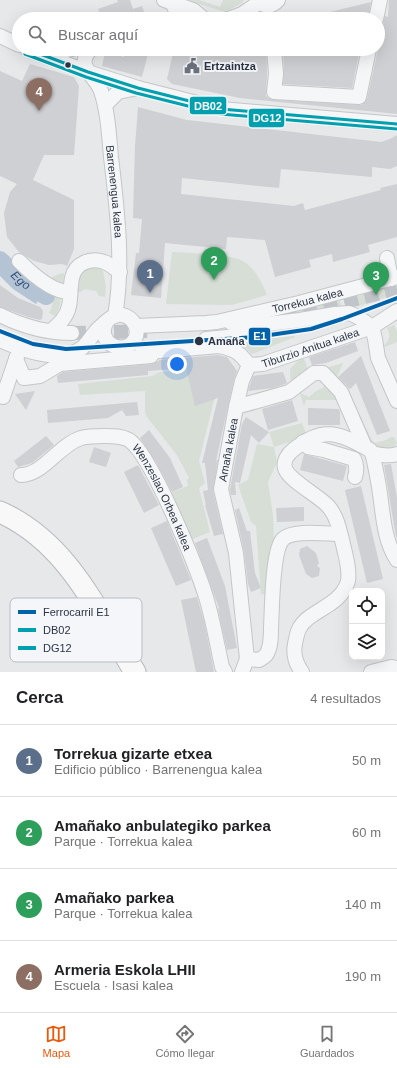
<!DOCTYPE html>
<html lang="es">
<head>
<meta charset="utf-8">
<style>
  body { margin:0; font-family:Helvetica,sans-serif; background:#f2f2f2; color:#202124 }
  .controls { position:absolute; right:12px; bottom:12px; display:grid; overflow:hidden; border-radius:8px; box-shadow:0 4px 16px #0002 }
  .controls button { width:36px; height:36px; display:grid; place-items:center; padding:0; border:0; border-bottom:1px solid #e0e0e0; background:#fff; color:#202124; font:20px sans-serif }
  .you { position:absolute; left:177px; top:364px; width:14px; height:14px; margin:-10px; border:3px solid #fff; border-radius:50%; background:#1a73e8; box-shadow:0 0 0 6px #1a73e833 }
  .badge { display:grid; place-items:center; width:26px; height:26px; border-radius:50%; background:#ea580c; color:#fff; font-size:13px; font-weight:700 }
  .pin { position:absolute; translate:-50% -33px; filter:drop-shadow(0 1px 2px #0008) }
  .pin::after { content:''; position:absolute; top:21px; width:14px; height:12px; background:inherit; clip-path:polygon(0 0,100% 0,50% 100%) }
  .list { margin:0; padding:0; list-style:none }
  h2 { display:flex; justify-content:space-between; align-items:center; height:52px; margin:0; padding:0 16px; font-size:17px }
  h2 small { font-size:13px; font-weight:400; color:#757577 }
  .list li { display:grid; grid-template-columns:26px 1fr auto; gap:12px; align-items:center; box-sizing:border-box; height:72px; padding:0 16px; border-top:1px solid #e0e0e0 }
  .list b { display:block; font-size:15px; white-space:nowrap }
  .list p { margin:0; font-size:13px; white-space:nowrap; color:#757577 }
  .list em { font-size:13px; font-style:normal; color:#757577 }
  .icon { flex:none; width:22px; height:22px; fill:none; stroke:currentColor; stroke-width:2; stroke-linecap:round; stroke-linejoin:round }
  .map { position:relative; flex:none; width:397px; height:672px; overflow:hidden }
  .search { position:absolute; background:#fff; box-shadow:0 4px 16px #0002; left:12px; right:12px; top:12px; height:44px; display:flex; align-items:center; gap:10px; box-sizing:border-box; padding:0 14px; border-radius:22px; color:#757577; font-size:15px }
  .sheet { height:340px; background:#fff }
  nav { display:flex; justify-content:space-around; align-items:center; box-sizing:border-box; height:56px; border-top:1px solid #e0e0e0; background:#fff; font-size:11px; color:#757577 }
  nav a { display:grid; justify-items:center; gap:2px }
  nav .on { color:#ea580c }
  .map>svg:first-child { display:block }
  .green { fill:#d6ded6 }
  .water { fill:#b4c4d5 }
  .lines { fill:none; stroke-linecap:round; stroke-linejoin:round }
  .river { stroke:#b4c4d5; stroke-width:18 }
  .building { fill:#ced0d3 }
  .minor-tunnel { stroke:#c1c4c9; stroke-width:14; stroke-dasharray:14 7; stroke-linecap:butt }
  .minor-casing { stroke:#c4c6c8; stroke-width:16 }
  .highway-casing { stroke:#b8bbbf; stroke-width:23 }
  .minor { stroke:#f5f6f7; stroke-width:14 }
  .highway { stroke:#f8f8f8; stroke-width:21 }
  .bus-1-casing { stroke:#f4f6f9; stroke-width:6 }
  .bus-2-casing { stroke:#f4f6f9; stroke-width:6 }
  .bus-1 { stroke:#00a0ae; stroke-width:3 }
  .bus-2 { stroke:#00a0ae; stroke-width:3 }
  .rail-1-casing { stroke:#f4f6f9; stroke-width:7 }
  .rail-1 { stroke:#0063a9; stroke-width:4 }
  .bus-dot { fill:#2b3445; stroke:#f4f6f9; stroke-width:1.5 }
  .labels { text-anchor:middle; stroke-width:4; stroke-linejoin:round; paint-order:stroke }
  .poi-label { font-size:11px; font-weight:bold; fill:#2b3445; stroke:#f4f6f9; text-anchor:start }
  .street-label { font-size:11px; fill:#2b3445; stroke:#f4f6f9 }
  .stop-label { font-size:11px; font-weight:bold; fill:#2b3445; stroke:#f4f6f9; text-anchor:start }
  .water-label { font-size:12px; font-style:italic; fill:#34527a; stroke:#f4f6f9 }
  .key { fill:#f4f6f9; stroke:#b8bcc3; stroke-width:1 }
  .key-label { font-size:11px; fill:#2b3445 }
  .line-badge { stroke:#f4f6f9; stroke-width:1.5 }
  .badge-label { font-size:11px; text-anchor:middle; font-weight:bold; fill:#fff }
</style>
</head>
<body>
<div class="map">
<svg width="397" height="672" viewBox="0 0 397 672">
  <rect width="100%" height="100%" fill="#e6e8ea"/>
  <!-- green -->
  <g class="green">
    <path d="M191,0H199L220,7L223,0H244L242,3L225,12L190,1Z"/>
    <path d="M172,252C189,253 226,254 241,260C254,266 262,283 267,295L232,305L166,304Z"/>
    <path d="M96,267L103,271L106,286L105,297L99,296L96,291L85,289L80,292L76,293L75,284L84,268Z"/>
    <path d="M62,273L64,274C64,279 62,283 61,288C60,298 62,307 55,316L49,313C55,303 54,292 48,282L52,277Z"/>
    <path d="M395,284L397,288V294L359,306L356,297Z"/>
    <path d="M340,301L343,310L278,315L274,313Z"/>
    <path d="M394,325L397,331V342L385,347L384,345C390,340 391,335 387,328Z"/>
    <path d="M294,336L295,337L252,354L239,342Z"/>
    <path d="M303,356L309,372L291,385L290,369Z"/>
    <path d="M343,363L337,377L348,390L371,439L375,443L386,440L391,437H394L397,443L391,450L371,448L326,368Z"/>
    <path d="M215,368L220,376L199,461L205,483L199,488L210,532L190,540L171,493L188,486L187,480L189,478L177,455L147,417L145,412V391L80,395L78,384L152,376L160,372Z"/>
    <path d="M329,384L341,400H306L304,406L300,393L309,397L315,392Z"/>
    <path d="M302,423L307,436L274,447L277,462L268,482L273,515L274,545L271,595L261,594L256,526L251,522L238,485L248,480L257,444L274,447L269,432Z"/>
  </g>
  <!-- water -->
  <path class="water" d="M0,254C12,269 27,282 43,291L36,304L13,289L0,276Z"/>
  <g class="lines">
    <!-- river -->
    <path class="river" id="s1" d="M0,260L23,283L46,296"/>
  </g>
  <!-- building -->
  <g class="building">
    <path d="M117,0H130L133,9L142,6L146,17L140,19H101L98,9L118,2Z"/>
    <path d="M389,0H397V114L240,98L172,84L167,79L174,49H266L267,74L266,91V96L270,99L274,100L362,105L367,99L378,49V27L383,24L385,16L388,17Z"/>
    <path d="M371,2L368,19H313V16Z"/>
    <path d="M126,49L148,54L142,77L102,66L105,52L124,57Z"/>
    <path d="M283,49H360L352,88L283,84L284,73Z"/>
    <path d="M30,64L74,77L79,86L74,155H44L33,180L74,200V249L67,266L62,264L49,265L34,261L19,252L7,237L4,213L10,192L17,184L0,176V71L22,81Z"/>
    <path d="M138,107L187,120L381,142L390,139L397,135V166L390,169L372,167V177L281,169L279,188L182,178L181,194L294,206L303,203L305,210L381,190L380,188L397,184V237L368,245L370,252L333,262L332,254L309,260L311,267L275,277L265,240L227,237L226,249L165,243L161,298L131,295L136,253H139L142,219L133,218L135,146Z"/>
    <path d="M0,285L18,298L40,307L43,311L42,319L40,320L28,317L0,307Z"/>
    <path d="M355,342L358,351L326,363L312,365L309,357Z"/>
    <path d="M218,355L227,357L237,371L234,379L216,461L218,459L213,491L223,534L214,536L205,505H206L203,491L208,490L205,463H202L218,398L195,406L186,368L148,371V375L58,383L57,376L63,372L152,364L159,361V360Z"/>
    <path d="M361,356L390,431L377,435L356,383L350,389L338,377Z"/>
    <path d="M283,372L287,383L285,384L273,388L248,391L253,376Z"/>
    <path d="M35,391L26,410L15,394Z"/>
    <path d="M292,400L298,421L268,430L262,409Z"/>
    <path d="M137,402L139,415L126,416L122,410L108,418L48,423L47,410Z"/>
    <path d="M308,408L339,409L340,412V425H308Z"/>
    <path d="M246,417L269,432L259,443L251,435L240,483L235,482L236,495H231L230,489L242,424Z"/>
    <path d="M149,430L170,458L183,487L172,492L156,462L140,438Z"/>
    <path d="M46,436L54,445L32,463L18,467L14,461Z"/>
    <path d="M94,447L111,453L106,467L89,462Z"/>
    <path d="M304,454L347,466L343,481L300,470Z"/>
    <path d="M391,464L397,498V537H396L384,465Z"/>
    <path d="M138,465L159,505L144,513L124,472Z"/>
    <path d="M361,486L383,579L367,583L345,490Z"/>
    <path d="M304,507V521L277,522L276,508Z"/>
    <path d="M239,508L247,531H250L255,573L261,588L251,592L248,584L244,551L235,510Z"/>
    <path d="M167,521L191,580L176,586L151,528Z"/>
    <path d="M207,538L225,586L237,648L227,650L218,609L219,608L195,543Z"/>
    <path d="M307,546L316,553L319,563L317,566L320,568L319,576L312,578L306,574L299,555L300,549Z"/>
    <path d="M197,597L205,625L214,672H196L181,600Z"/>
  </g>
  <g class="lines">
    <!-- minor-tunnel -->
    <g class="minor-tunnel">
      <path d="M283,317L397,289"/>
      <path d="M72,333L147,331"/>
    </g>
    <defs>
      <g id="minor">
        <path d="M164,0L193,10L204,19"/>
        <path d="M259,0C264,8 272,7 278,0"/>
        <path d="M172,3C175,8 178,13 174,19"/>
        <path d="M228,19L242,14L260,2"/>
        <path d="M376,19L380,0"/>
        <path d="M0,36L19,45"/>
        <path d="M27,49L88,72L138,88L221,109L397,124"/>
        <path id="s2" d="M91,49C74,66 96,76 101,91C108,112 109,135 111,157C117,208 124,265 115,316"/>
        <path d="M274,49L276,74L274,92L359,97L369,49"/>
        <path d="M43,55L72,49"/>
        <path d="M105,105L118,92L138,88"/>
        <path d="M387,258L391,279"/>
        <path d="M19,261C31,273 52,292 69,292"/>
        <path d="M0,315C22,326 47,333 72,333"/>
        <path d="M231,323L259,325L300,320L335,314L349,313L358,317L372,327"/>
        <path id="s3" d="M136,326L206,323L217,322L299,303L397,277"/>
        <path d="M372,327L375,339L378,358L397,401"/>
        <path d="M51,331C59,324 67,317 69,306C71,297 70,287 72,278C75,263 91,257 104,262C110,264 115,269 120,272"/>
        <path d="M206,339L260,334"/>
        <path d="M0,340C22,350 60,364 82,348C88,343 92,335 98,329C104,324 109,317 117,315C130,313 141,327 135,339C124,358 94,342 107,321"/>
        <path d="M142,348L148,352L219,346C235,349 240,353 249,365"/>
        <path d="M16,359L24,378L40,376L60,364L151,356"/>
        <path id="s4" d="M249,365L263,364L372,327L397,311"/>
        <path d="M3,397L17,356"/>
        <path d="M236,407L289,392L314,373H323L341,392L365,447"/>
        <path d="M303,442L308,447L324,450L354,459C357,465 357,470 355,477"/>
        <path d="M397,454C389,457 380,455 372,453C375,464 377,475 379,487C383,511 383,539 397,560"/>
        <path id="s5" d="M21,475C43,475 59,445 81,438C88,436 98,436 105,436C113,436 122,436 129,440C151,454 197,568 206,597C213,620 217,644 222,667L225,672"/>
        <path id="s6" d="M247,659L236,553L221,489L236,407L242,381L249,365"/>
        <path d="M247,659L259,660C261,659 264,657 266,655C271,648 271,636 271,628C272,611 272,550 283,539C293,529 327,534 340,534"/>
        <path d="M242,672L247,659"/>
        <path d="M302,672C296,664 293,654 295,644C296,639 297,633 299,629C308,610 341,607 348,581C350,570 346,558 344,548C340,533 338,517 328,506C318,495 288,480 285,468C283,461 288,454 293,450C323,425 339,433 370,450L372,453"/>
        <path d="M371,672L391,667L397,668"/>
      </g>
      <path id="highway" d="M0,512C69,543 97,612 135,672"/>
    </defs>
    <!-- minor casing -->
    <use href="#minor" class="minor-casing"/>
    <!-- highway casing -->
    <use href="#highway" class="highway-casing"/>
    <!-- minor -->
    <use href="#minor" class="minor"/>
    <!-- highway -->
    <use href="#highway" class="highway"/>
    <defs>
      <path id="bus-1" d="M27,49L88,72L138,88L221,109L397,124"/>
      <path id="bus-2" d="M25,54L86,77L136,93L220,114L397,129"/>
    </defs>
    <!-- bus-1 casing -->
    <use href="#bus-1" class="bus-1-casing"/>
    <!-- bus-2 casing -->
    <use href="#bus-2" class="bus-2-casing"/>
    <!-- bus-1 -->
    <use href="#bus-1" class="bus-1"/>
    <!-- bus-2 -->
    <use href="#bus-2" class="bus-2"/>
    <defs>
      <path id="rail-1" d="M0,331L33,344L66,349L256,337L311,329L342,319L397,298"/>
    </defs>
    <!-- rail-1 casing -->
    <use href="#rail-1" class="rail-1-casing"/>
    <!-- rail-1 -->
    <use href="#rail-1" class="rail-1"/>
  </g>
  <!-- icons -->
  <defs>
    <symbol id="civic-bare" viewBox="-9 -9 18 18"><path d="M-.6-6.5H3V-4.5H.6V-3L4-1V1h2V6H-6V1h2V-1L-.6-3ZM-1.2 2.5V6h2.4V2.5Z" fill="#6c737f" stroke="#f4f6f9" stroke-width="2.5" paint-order="stroke"/></symbol>
  </defs>
  <g fill-rule="evenodd">
    <use href="#civic-bare" x="181" y="55" width="22" height="22"/>
  </g>
  <!-- markers -->
  <g class="bus-dot">
    <circle cx="68" cy="65" r="3.5"/>
    <circle cx="199" cy="341" r="5"/>
  </g>
  <g class="labels">
    <!-- poi labels -->
    <g class="poi-label">
      <text x="204" y="70">Ertzaintza</text>
    </g>
    <!-- street labels -->
    <g class="street-label">
      <text dy="4" stroke="none"><textPath href="#s2" startOffset="150">Barrenengua kalea</textPath></text>
      <text dy="4" stroke="none"><textPath href="#s3" startOffset="174">Torrekua kalea</textPath></text>
      <text dy="4" stroke="none"><textPath href="#s4" startOffset="64">Tiburzio Anitua kalea</textPath></text>
      <text dy="4" stroke="none"><textPath href="#s6" startOffset="212">Amaña kalea</textPath></text>
      <text dy="4" stroke="none"><textPath href="#s5" startOffset="187">Wenzeslao Orbea kalea</textPath></text>
    </g>
    <!-- stop labels -->
    <g class="stop-label">
      <text x="208" y="345">Amaña</text>
    </g>
    <!-- water labels -->
    <g class="water-label">
      <text dy="4" stroke="none"><textPath href="#s1" startOffset="29">Ego</textPath></text>
    </g>
  </g>
  <!-- legend -->
  <rect x="10" y="598" width="132" height="64" rx="6" class="key"/>
  <rect x="18" y="610" width="18" height="4" fill="#0063a9"/>
  <rect x="18" y="628" width="18" height="4" fill="#00a0ae"/>
  <rect x="18" y="646" width="18" height="4" fill="#00a0ae"/>
  <g class="key-label">
    <text x="43" y="616">Ferrocarril E1</text>
    <text x="43" y="634">DB02</text>
    <text x="43" y="652">DG12</text>
  </g>
  <g class="line-badge">
    <rect x="189" y="96" width="38" height="19" rx="4" fill="#00a0ae"/>
    <rect x="248" y="108" width="37" height="20" rx="4" fill="#00a0ae"/>
    <rect x="248" y="327" width="23" height="19" rx="4" fill="#0063a9"/>
  </g>
  <g class="badge-label">
    <text x="208" y="110">DB02</text>
    <text x="267" y="122">DG12</text>
    <text x="260" y="340">E1</text>
  </g>
</svg>
<div class="controls">
<button><svg class="icon" aria-label="locate" viewBox="0 0 24 24"><circle cx="12" cy="12" r="6"/><path d="M12 2v4M12 18v4M2 12h4M18 12h4"/></svg></button>
<button><svg class="icon" aria-label="layers" viewBox="0 0 24 24"><path d="M12 4l9 5-9 5-9-5zM3 14l9 5 9-5"/></svg></button>
</div>
<div class="you"></div>
<div class="pin badge" style="left:150px;top:293px;background:#5c6f8a">1</div>
<div class="pin badge" style="left:214px;top:280px;background:#2e9e5b">2</div>
<div class="pin badge" style="left:376px;top:295px;background:#2e9e5b">3</div>
<div class="pin badge" style="left:39px;top:111px;background:#8d6e63">4</div>
<div class="search"><svg class="icon" aria-label="search" viewBox="0 0 24 24"><circle cx="10" cy="10" r="6"/><path d="M15 15l6 6"/></svg>Buscar aquí</div>
</div>
<section class="sheet">
<h2>Cerca<small>4 resultados</small></h2>
<ul class="list">
<li><span class="badge" style="background:#5c6f8a">1</span><div><b>Torrekua gizarte etxea</b><p>Edificio público · Barrenengua kalea</p></div><em>50 m</em></li>
<li><span class="badge" style="background:#2e9e5b">2</span><div><b>Amañako anbulategiko parkea</b><p>Parque · Torrekua kalea</p></div><em>60 m</em></li>
<li><span class="badge" style="background:#2e9e5b">3</span><div><b>Amañako parkea</b><p>Parque · Torrekua kalea</p></div><em>140 m</em></li>
<li><span class="badge" style="background:#8d6e63">4</span><div><b>Armeria Eskola LHII</b><p>Escuela · Isasi kalea</p></div><em>190 m</em></li>
</ul>
</section>
<nav>
<a class="on"><svg class="icon" aria-label="map" viewBox="0 0 24 24"><path d="M3 6l6-2 6 2 6-2v14l-6 2-6-2-6 2zM9 4v14M15 6v14"/></svg>Mapa</a>
<a><svg class="icon" aria-label="directions" viewBox="0 0 24 24"><path d="M12 3l9 9-9 9-9-9zM9 14v-3h6M13 9l2 2-2 2"/></svg>Cómo llegar</a>
<a><svg class="icon" aria-label="saved" viewBox="0 0 24 24"><path d="M7 4h10v16l-5-4-5 4z"/></svg>Guardados</a>
</nav>
</body>
</html>
